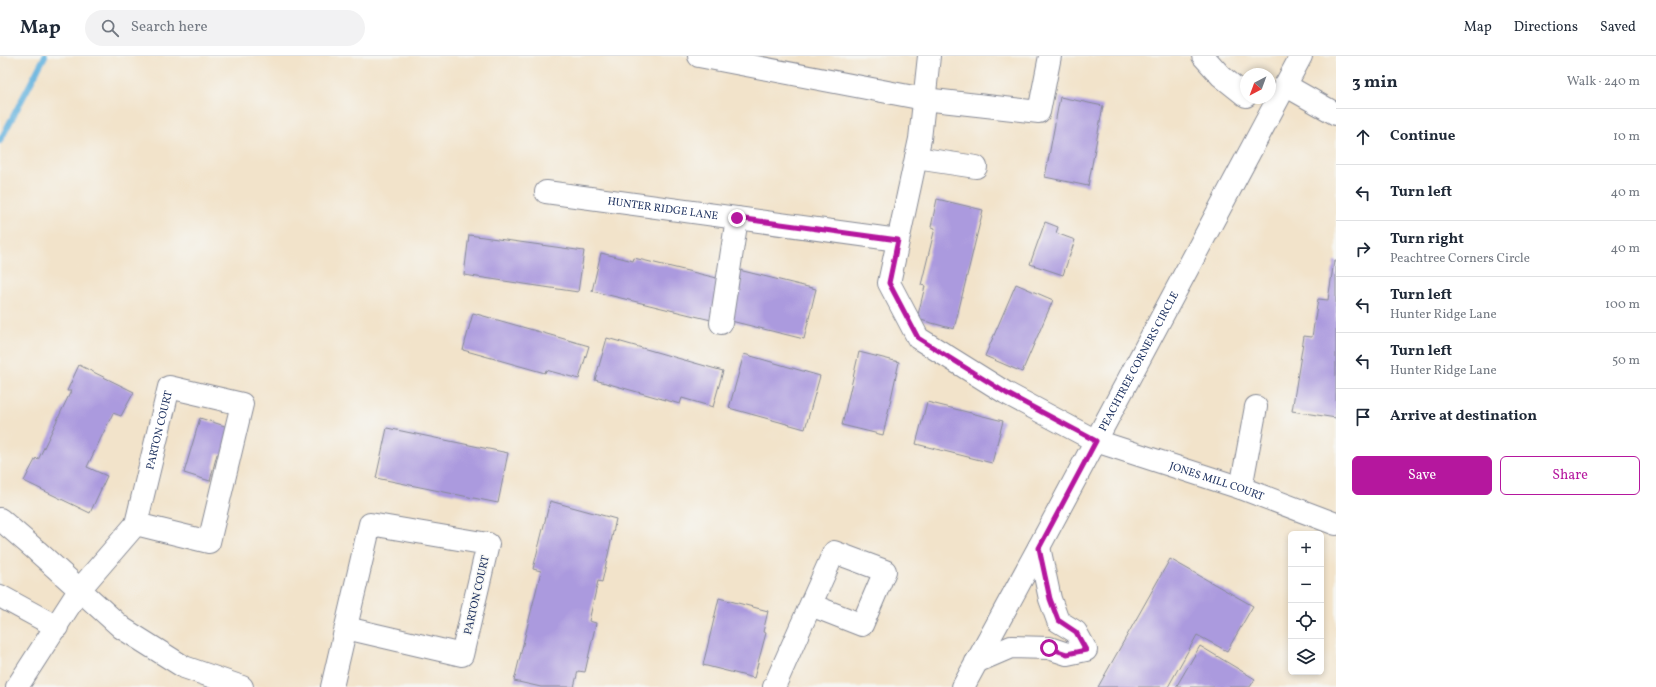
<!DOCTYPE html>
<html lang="en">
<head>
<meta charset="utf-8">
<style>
  body { margin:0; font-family:Vollkorn,serif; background:#f2f2f3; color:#1f2937 }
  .controls { position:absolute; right:12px; bottom:12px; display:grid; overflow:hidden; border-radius:6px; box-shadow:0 2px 6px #0003 }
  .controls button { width:36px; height:36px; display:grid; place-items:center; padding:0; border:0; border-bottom:1px solid #e0e1e3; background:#fff; color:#1f2937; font:20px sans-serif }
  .compass { position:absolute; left:1240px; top:12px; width:36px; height:36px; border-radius:50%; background:#fff; box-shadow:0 2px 6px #0003; rotate:221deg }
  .stop { position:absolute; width:12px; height:12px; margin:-9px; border:3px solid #b5179e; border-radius:50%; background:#fff }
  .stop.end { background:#b5179e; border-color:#fff; box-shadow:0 1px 4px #0008 }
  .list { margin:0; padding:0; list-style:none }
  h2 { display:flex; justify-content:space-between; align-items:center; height:52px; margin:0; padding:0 16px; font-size:17px }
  h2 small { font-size:13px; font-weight:400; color:#747a83 }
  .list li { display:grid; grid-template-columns:26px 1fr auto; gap:12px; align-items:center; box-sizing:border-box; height:56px; padding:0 16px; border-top:1px solid #e0e1e3 }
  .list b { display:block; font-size:15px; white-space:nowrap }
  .list p { margin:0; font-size:13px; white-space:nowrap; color:#747a83 }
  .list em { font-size:13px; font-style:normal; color:#747a83 }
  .actions { display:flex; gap:8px; padding:12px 16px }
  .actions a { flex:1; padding:9px 0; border:1px solid #b5179e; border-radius:6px; text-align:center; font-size:14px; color:#b5179e }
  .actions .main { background:#b5179e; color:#fff }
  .icon { flex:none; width:22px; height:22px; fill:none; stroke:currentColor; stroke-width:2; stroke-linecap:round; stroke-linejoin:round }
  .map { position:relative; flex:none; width:1336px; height:631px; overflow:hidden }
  header { display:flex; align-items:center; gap:24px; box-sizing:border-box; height:56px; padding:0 20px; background:#fff; border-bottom:1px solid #e0e1e3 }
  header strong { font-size:19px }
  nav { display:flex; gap:22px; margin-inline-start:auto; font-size:14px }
  .search { width:280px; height:36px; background:#f2f2f3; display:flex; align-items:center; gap:10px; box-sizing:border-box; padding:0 14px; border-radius:22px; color:#747a83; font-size:15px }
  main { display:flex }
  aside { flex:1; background:#fff }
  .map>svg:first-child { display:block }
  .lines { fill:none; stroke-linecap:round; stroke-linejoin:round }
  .stream { stroke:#63b2de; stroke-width:6 }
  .building { fill:#ab9ade }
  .minor-casing { stroke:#868994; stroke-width:24 }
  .minor { stroke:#fff; stroke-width:22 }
  .route { stroke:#b5179e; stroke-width:5 }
  .labels { text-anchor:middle; stroke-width:3; stroke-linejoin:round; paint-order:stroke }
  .street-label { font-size:11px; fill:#1b2f5e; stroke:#f6f6f2 }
</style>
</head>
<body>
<header>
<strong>Map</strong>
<div class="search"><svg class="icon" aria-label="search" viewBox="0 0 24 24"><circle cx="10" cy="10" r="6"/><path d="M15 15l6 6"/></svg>Search here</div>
<nav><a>Map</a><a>Directions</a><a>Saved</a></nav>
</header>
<main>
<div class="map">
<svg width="1336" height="631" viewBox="0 0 1336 631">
  <rect width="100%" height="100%" fill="#f6f6f2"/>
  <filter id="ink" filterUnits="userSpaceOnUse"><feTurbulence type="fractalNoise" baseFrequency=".025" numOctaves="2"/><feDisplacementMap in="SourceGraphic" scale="8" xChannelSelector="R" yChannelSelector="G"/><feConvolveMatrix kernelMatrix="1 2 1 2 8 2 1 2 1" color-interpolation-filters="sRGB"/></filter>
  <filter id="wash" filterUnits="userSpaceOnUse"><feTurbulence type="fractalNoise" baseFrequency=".012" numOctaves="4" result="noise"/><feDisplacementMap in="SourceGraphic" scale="16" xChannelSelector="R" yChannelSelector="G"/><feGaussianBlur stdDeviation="0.9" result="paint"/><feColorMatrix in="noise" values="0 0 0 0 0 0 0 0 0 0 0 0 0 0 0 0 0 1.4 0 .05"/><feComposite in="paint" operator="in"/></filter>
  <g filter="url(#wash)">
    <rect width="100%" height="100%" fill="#f2e3ca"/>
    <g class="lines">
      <!-- stream -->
      <path class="stream" d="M0,85L45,0"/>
    </g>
    <g id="blocks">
      <!-- building -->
      <g class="building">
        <path d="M1060,41L1103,50L1088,130L1045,121Z"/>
        <path d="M937,143L983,154L954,273L917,263L925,230L921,229L935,172L931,171Z"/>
        <path d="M1045,166L1058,171L1056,177L1075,184L1063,219L1030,208Z"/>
        <path d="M469,179L584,195L578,236L464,219Z"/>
        <path d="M601,197L633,205L634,202L721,223L711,264L592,235Z"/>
        <path d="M1334,205H1336V362L1292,355L1304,280L1312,281L1318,243L1328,244Z"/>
        <path d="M739,214L816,233L804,283L727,264Z"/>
        <path d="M1016,228L1053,244L1022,316L985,300Z"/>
        <path d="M473,257L589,290L579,323L546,314L545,317L463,294Z"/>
        <path d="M607,282L723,315L713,351L682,342L680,348L595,324Z"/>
        <path d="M859,296L899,306L883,379L842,369Z"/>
        <path d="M744,298L820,320L805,373L729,352Z"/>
        <path d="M79,309L134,336L121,360L113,357L87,411L107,420L90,457L24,425L36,402L38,404L71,335H67Z"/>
        <path d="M927,346L1003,365L992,407L916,388Z"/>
        <path d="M200,362L234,373L228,400L217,398L210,425L184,417Z"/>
        <path d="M387,372L508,397L498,447L376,422Z"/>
        <path d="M550,445L616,463L602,526L598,525L589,565L596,567L585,616L578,615L574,631H541L514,625L541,515L533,513Z"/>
        <path d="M1170,503L1253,550L1227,595L1197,579L1168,631H1098Z"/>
        <path d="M719,542L768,555L763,576L766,577L754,622L703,609Z"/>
        <path d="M1200,590L1255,623L1250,631H1176Z"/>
      </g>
    </g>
  </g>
  <g filter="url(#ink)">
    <use href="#blocks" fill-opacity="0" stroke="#868994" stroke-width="1"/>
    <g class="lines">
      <defs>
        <g id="minor">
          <path d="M699,0L924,43L1039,56L1050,0"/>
          <path id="s1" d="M929,0L920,83L889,227L918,282L1006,337L1096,385L1241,432L1336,468"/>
          <path d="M1203,0L1221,20L1246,40"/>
          <path d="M1285,29L1336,58"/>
          <path d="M916,102L976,111"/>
          <path id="s2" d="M546,136L898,184"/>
          <path d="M721,267L737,162"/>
          <path d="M1241,432L1256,351"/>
          <path d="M0,463L37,495L122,572L184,611L242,631"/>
          <path d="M0,540L57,571"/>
          <path d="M976,606L1011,591L1049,592L1067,598L1086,594L1076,576L1058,565L1050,543L1039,491"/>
          <path id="s3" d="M17,631L80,533L136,468L169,331L242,348L209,486L136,468"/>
          <path d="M332,631L370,468L488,488L462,599L346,572"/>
          <path d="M774,631L834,496L885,515L862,569L811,549"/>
          <path id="s4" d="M963,631L1039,491L1301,0"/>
        </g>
      </defs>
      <!-- minor casing -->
      <use href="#minor" class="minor-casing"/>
      <!-- minor -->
      <use href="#minor" class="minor"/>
    </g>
  </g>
  <g class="lines" filter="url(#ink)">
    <!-- route -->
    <path class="route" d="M737,162L898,184L889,227L918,282L1006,337L1096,385L1039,492L1050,543L1058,564L1076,576L1086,594L1067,598L1049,592"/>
  </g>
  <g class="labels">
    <!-- street labels -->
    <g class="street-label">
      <text dy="4" stroke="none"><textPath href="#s2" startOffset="118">HUNTER RIDGE LANE</textPath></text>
      <text dy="4" stroke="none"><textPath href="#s4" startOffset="370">PEACHTREE CORNERS CIRCLE</textPath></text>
      <text dy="4" stroke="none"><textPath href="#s3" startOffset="299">PARTON COURT</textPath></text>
      <text dy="4" stroke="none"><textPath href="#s1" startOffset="626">JONES MILL COURT</textPath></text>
      <text transform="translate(476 539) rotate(-77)" y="4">PARTON COURT</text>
    </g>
  </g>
</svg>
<div class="controls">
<button>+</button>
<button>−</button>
<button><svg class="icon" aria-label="locate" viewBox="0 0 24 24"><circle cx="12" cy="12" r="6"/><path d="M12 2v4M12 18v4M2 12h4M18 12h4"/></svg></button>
<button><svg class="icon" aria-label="layers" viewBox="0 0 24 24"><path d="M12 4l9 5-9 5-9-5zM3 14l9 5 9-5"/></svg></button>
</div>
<svg class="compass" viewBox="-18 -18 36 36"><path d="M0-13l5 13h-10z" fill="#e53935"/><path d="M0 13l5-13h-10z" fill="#747a83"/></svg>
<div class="stop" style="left:1049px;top:592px"></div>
<div class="stop end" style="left:737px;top:162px"></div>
</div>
<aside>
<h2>3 min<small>Walk · 240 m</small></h2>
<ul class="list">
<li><svg class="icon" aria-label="ahead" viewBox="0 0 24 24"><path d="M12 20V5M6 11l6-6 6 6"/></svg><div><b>Continue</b></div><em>10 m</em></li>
<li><svg class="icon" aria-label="left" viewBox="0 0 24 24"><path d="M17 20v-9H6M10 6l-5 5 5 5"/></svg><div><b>Turn left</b></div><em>40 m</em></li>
<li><svg class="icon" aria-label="right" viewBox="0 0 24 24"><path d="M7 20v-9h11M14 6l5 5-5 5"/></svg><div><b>Turn right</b><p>Peachtree Corners Circle</p></div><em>40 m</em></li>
<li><svg class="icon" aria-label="left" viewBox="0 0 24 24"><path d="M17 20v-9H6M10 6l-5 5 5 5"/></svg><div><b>Turn left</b><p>Hunter Ridge Lane</p></div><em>100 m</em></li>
<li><svg class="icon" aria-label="left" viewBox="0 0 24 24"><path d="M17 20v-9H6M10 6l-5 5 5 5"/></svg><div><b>Turn left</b><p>Hunter Ridge Lane</p></div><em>50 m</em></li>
<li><svg class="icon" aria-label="arrive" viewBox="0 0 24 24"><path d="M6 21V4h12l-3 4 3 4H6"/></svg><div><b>Arrive at destination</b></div></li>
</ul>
<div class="actions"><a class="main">Save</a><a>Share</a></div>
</aside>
</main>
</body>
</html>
